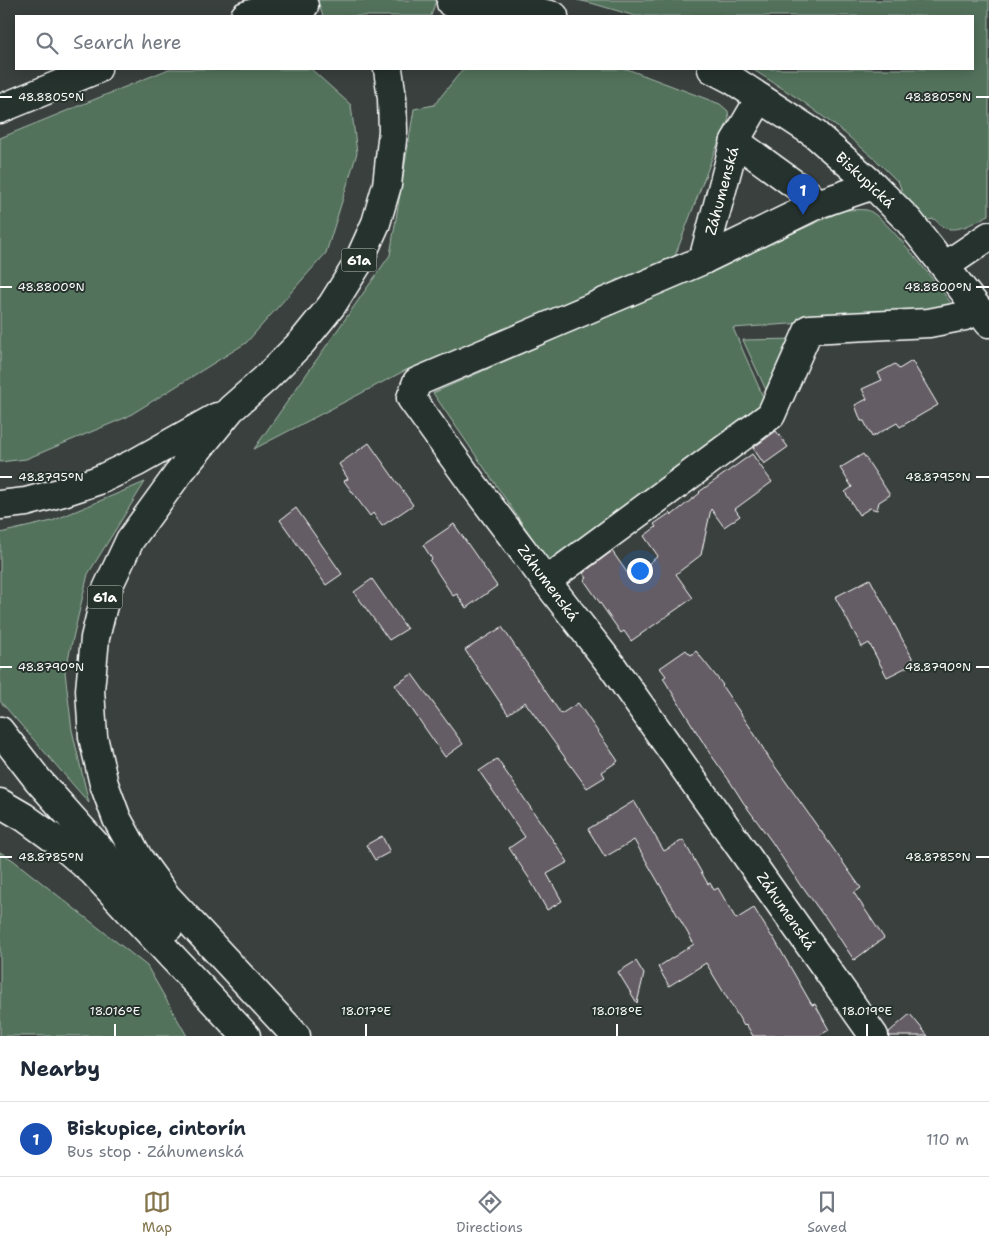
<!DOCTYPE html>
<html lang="en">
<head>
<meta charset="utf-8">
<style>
  body { margin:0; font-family:"Shantell Sans",sans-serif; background:#f6f6f7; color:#1f2937 }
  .you { position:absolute; left:639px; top:570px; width:18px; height:18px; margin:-12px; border:4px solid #fff; border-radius:50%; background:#1a73e8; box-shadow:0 0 0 8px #1a73e833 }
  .badge { display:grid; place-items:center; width:32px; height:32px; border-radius:50%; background:#84754c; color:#fff; font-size:16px; font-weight:700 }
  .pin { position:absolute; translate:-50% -41px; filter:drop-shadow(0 1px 2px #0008) }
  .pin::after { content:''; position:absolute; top:26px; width:18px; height:15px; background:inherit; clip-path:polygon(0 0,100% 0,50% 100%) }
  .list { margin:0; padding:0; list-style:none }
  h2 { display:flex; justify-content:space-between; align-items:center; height:65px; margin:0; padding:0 20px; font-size:21px }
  h2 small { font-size:16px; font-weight:400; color:#747a83 }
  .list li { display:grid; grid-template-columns:32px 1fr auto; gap:15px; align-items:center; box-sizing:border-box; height:75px; padding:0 20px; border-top:1px solid #e0e1e3 }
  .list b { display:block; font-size:19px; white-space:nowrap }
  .list p { margin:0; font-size:16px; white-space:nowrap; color:#747a83 }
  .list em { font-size:16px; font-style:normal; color:#747a83 }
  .icon { flex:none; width:28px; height:28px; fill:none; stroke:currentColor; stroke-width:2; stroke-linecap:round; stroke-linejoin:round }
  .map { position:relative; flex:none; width:989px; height:1036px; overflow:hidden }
  .search { position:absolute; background:#fff; box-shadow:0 2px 12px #0003; left:15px; right:15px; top:15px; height:55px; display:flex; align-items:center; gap:12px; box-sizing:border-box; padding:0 18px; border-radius:0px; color:#747a83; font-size:19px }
  .sheet { height:140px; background:#fff }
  nav { display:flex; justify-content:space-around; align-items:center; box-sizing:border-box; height:70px; border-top:1px solid #e0e1e3; background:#fff; font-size:14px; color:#747a83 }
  nav a { display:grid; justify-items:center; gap:2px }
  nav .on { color:#84754c }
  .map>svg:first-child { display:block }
  .green { fill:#52725b; stroke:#a8b8ad }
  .building { fill:#655d65; stroke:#fff }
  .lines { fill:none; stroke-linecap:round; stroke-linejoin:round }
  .minor-casing { stroke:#fff; stroke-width:31 }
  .major-casing { stroke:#fff; stroke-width:31 }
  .minor { stroke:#26332d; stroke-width:28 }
  .major { stroke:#26332d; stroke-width:28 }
  .ticks { fill:none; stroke:#fff; stroke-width:2 }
  .labels { text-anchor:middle; stroke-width:4; stroke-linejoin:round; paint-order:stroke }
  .shield { fill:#26332d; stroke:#bec2c0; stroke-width:1 }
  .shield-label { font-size:14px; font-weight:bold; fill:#fff }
  .street-label { font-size:15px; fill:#fff; stroke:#26332d }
  .ticks-label { font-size:12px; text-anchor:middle; fill:#fff; stroke:#26332d; stroke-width:4; stroke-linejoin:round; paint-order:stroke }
</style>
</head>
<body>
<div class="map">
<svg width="989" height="1036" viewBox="0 0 989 1036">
  <rect width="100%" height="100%" fill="#39403e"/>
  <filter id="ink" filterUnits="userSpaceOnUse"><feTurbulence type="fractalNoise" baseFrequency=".02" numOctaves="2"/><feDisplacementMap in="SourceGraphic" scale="10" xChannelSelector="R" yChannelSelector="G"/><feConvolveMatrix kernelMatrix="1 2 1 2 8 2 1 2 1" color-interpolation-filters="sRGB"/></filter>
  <g filter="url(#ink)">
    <!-- green -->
    <g class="green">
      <path d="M317,0H436L431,16H323Z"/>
      <path d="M577,0H989V215C976,221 958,234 943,227C940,225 937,221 934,219L928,220L905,201L899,183L876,160L841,130L802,101L752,69H973V16H635L591,3Z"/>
      <path d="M169,69H311L351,105L357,153L326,253L246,343L127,417L26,459L0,462V138Z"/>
      <path d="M463,69H627L720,104L728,111L729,119L714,153L672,264L404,371L254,449L390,255L414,109L434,105Z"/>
      <path d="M844,210C851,210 860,209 867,210C885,214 944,294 958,312L733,328L768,408L552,567L433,393L707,272Z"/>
      <path d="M797,339L772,403L743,340Z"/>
      <path d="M145,482L88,574L65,672L72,730L89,803L0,701V533L52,521Z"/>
      <path d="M0,852L13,860L147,966L187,1036H0Z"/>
    </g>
    <!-- building -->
    <g class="building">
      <path d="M912,361L938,405L900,427L897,423L872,437L864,421H861L855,405L867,399L862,389L882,380L878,373L895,364L899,369Z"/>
      <path d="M776,431L788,447L764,464L753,448Z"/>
      <path d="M369,443L413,505L382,526L373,513L370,516L344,481L348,479L339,464Z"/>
      <path d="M752,454L772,482L735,509L740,516L724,527L711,509L701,555L676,574L693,598L631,641L624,631L621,633L584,580L587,578L583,573L612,551L631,578L658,556L644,536L656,527L654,524L670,513L672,515L700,493L699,492Z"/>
      <path d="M863,454L890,495L879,502L877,510L870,508L859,515L845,492L852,487L840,468Z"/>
      <path d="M296,508L342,574L326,585L280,520Z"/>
      <path d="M454,524L497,586L466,608L457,594L453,596L430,561L432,559L423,545Z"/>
      <path d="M372,579L407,629L389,640L354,592Z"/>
      <path d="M870,579L915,663L887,677L869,643L862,647L835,597Z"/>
      <path d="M502,627L561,714L578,703L618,761L602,772L605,777L587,788L525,702L508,714L465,650Z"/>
      <path d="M686,650L691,655L696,651L723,685L722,686L752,730L769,758L861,888L854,893L884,938L854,960L824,915H823L803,887L802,888L772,842L743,802L731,783L709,752L663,678L666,676L660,668Z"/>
      <path d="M412,674L463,744L445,757L395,685Z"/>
      <path d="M497,759L568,862L547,874L562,901L547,910L529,878L509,848L525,837L479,771Z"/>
      <path d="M634,801L664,851L683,840L708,884L710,883L714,890L718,888L736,919L754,908L772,937H773L812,1005L815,1004L829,1030L818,1036H753L746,1024L744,1026L706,963L669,986L658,967L694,944L634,840L605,857L588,829Z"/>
      <path d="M382,836L390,852L375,860L366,845Z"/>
      <path d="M636,961L644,974L637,1003L618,972Z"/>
      <path d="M910,1014L928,1036H889V1032Z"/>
    </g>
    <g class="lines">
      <defs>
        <g id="minor">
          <path d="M451,3L488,1L554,16"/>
          <path d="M245,16L260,11L304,6"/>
          <path d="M712,69L733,80L815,134L873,185L909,221L989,323"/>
          <path d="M0,109L97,69"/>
          <path d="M735,141L808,194L818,204"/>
          <path d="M873,185L818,204L703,260L417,382L411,398L472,483L546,581L612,666L874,1036"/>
          <path d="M703,260L735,141L760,98"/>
          <path d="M945,266L989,236"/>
          <path d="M546,581L771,415L809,329L929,323L965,316L979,310"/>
        </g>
        <g id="major">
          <path d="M0,505L26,502L63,492L99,480L137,462L217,417"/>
          <path d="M0,731L38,780L169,927"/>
          <path d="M0,803L24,817L57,841L92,871L246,1036"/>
          <path d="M296,1036L166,896L139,859L117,819L104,784L93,737L90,690L95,638L107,589L130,540L178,474L231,409L265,379L302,342L332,305L357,265L376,223L387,185L393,131L392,98L388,69"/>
        </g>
      </defs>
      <!-- minor casing -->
      <use href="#minor" class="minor-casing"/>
      <!-- major casing -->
      <use href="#major" class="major-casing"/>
      <!-- minor -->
      <use href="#minor" class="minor"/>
      <!-- major -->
      <use href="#major" class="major"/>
    </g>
  </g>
  <!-- ticks -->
  <path class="ticks" d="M0,97H12M976,97H989M0,287H12M976,287H989M0,477H12M976,477H989M0,667H12M976,667H989M0,857H12M976,857H989M115,1024V1036M366,1024V1036M617,1024V1036M867,1024V1036"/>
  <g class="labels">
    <!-- shield labels -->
    <g class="shield">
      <rect x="341.5" y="248.5" width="35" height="23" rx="4"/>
      <rect x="87.5" y="585.5" width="35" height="23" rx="4"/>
    </g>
    <g class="shield-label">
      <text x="359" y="265">61a</text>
      <text x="105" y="602">61a</text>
    </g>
    <!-- street labels -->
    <g class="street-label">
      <text transform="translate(865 180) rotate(43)" y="5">Biskupická</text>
      <text transform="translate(722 191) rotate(-75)" y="5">Záhumenská</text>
      <text transform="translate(548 583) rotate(53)" y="5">Záhumenská</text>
      <text transform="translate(786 911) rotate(55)" y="5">Záhumenská</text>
    </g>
  </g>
  <g class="ticks-label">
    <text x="51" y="101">48.8805°N</text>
    <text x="938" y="101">48.8805°N</text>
    <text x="51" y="291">48.8800°N</text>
    <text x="938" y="291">48.8800°N</text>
    <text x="51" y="481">48.8795°N</text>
    <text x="938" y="481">48.8795°N</text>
    <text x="51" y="671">48.8790°N</text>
    <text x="938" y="671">48.8790°N</text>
    <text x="51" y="861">48.8785°N</text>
    <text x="938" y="861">48.8785°N</text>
    <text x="115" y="1015">18.016°E</text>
    <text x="366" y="1015">18.017°E</text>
    <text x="617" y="1015">18.018°E</text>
    <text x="867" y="1015">18.019°E</text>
  </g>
</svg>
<div class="you"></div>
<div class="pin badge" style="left:803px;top:215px;background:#1a4fb4">1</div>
<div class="search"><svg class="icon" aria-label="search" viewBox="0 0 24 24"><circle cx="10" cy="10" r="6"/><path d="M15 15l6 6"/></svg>Search here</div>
</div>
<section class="sheet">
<h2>Nearby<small></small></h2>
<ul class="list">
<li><span class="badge" style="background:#1a4fb4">1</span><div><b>Biskupice, cintorín</b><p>Bus stop · Záhumenská</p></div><em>110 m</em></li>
</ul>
</section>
<nav>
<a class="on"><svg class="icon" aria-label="map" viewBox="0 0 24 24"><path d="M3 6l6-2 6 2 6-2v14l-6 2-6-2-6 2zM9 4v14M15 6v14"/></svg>Map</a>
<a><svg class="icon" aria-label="directions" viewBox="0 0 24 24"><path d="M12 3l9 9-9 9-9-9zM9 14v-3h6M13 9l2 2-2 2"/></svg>Directions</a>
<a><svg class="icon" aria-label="saved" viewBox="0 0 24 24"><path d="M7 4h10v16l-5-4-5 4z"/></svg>Saved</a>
</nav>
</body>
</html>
